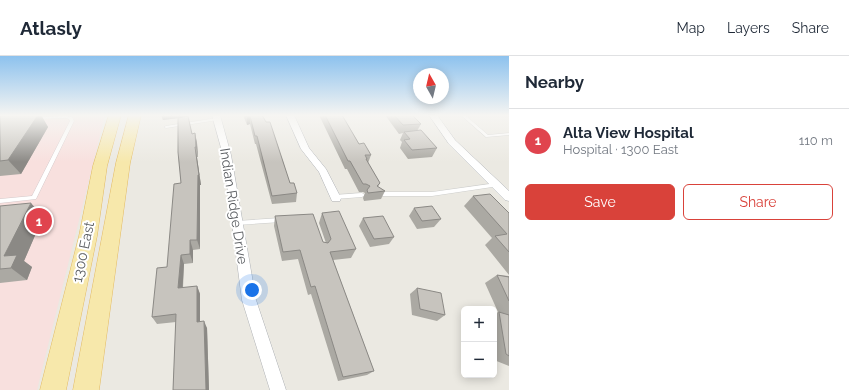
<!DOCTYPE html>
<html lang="en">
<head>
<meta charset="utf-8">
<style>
  body { margin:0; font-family:Raleway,sans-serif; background:#f2f2f3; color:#1f2937 }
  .controls { position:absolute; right:12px; bottom:12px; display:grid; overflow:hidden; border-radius:6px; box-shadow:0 2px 10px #0003 }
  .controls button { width:36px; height:36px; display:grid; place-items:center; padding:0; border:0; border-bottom:1px solid #e0e1e3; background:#fff; color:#1f2937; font:20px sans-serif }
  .compass { position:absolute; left:413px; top:12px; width:36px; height:36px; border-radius:50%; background:#fff; box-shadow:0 2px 10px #0003; rotate:352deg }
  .you { position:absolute; left:252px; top:234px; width:14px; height:14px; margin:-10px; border:3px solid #fff; border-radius:50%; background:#1a73e8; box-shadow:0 0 0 6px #1a73e833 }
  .badge { display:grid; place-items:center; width:26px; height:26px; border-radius:50%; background:#d9423a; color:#fff; font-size:13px; font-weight:700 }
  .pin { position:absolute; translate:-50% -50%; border:2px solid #fff; box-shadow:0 1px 4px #0006 }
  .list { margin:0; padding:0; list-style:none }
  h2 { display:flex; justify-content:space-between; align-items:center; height:52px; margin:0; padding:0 16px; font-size:17px }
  h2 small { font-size:13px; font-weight:400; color:#747a83 }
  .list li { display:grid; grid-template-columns:26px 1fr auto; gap:12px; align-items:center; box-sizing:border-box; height:64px; padding:0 16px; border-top:1px solid #e0e1e3 }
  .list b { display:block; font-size:15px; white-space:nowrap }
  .list p { margin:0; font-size:13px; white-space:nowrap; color:#747a83 }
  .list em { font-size:13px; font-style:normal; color:#747a83 }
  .actions { display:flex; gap:8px; padding:12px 16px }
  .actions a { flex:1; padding:9px 0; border:1px solid #d9423a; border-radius:6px; text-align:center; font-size:14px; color:#d9423a }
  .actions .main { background:#d9423a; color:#fff }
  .map { position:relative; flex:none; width:509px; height:334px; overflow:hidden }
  header { display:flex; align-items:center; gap:24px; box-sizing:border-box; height:56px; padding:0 20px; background:#fff; border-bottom:1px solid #e0e1e3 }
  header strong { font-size:19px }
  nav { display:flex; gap:22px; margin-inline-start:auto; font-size:14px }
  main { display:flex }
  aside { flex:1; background:#fff }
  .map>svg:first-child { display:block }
  .medical { fill:#f8e0de }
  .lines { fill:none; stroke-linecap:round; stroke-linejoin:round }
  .service-casing { stroke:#afb2b6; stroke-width:0.5 }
  .minor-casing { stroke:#afb2b6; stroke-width:1 }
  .primary-casing { stroke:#e4bb62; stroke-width:1 }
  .service { fill:#fff; fill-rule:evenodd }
  .minor { fill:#fff; fill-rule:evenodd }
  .primary { fill:#f7e8ab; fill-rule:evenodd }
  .wall { fill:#aba9a3 }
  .shaded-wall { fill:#8b8985 }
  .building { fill:#c7c4be; stroke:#8b8985 }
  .labels { text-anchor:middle; stroke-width:4; stroke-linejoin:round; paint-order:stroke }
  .street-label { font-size:14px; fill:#5a5d61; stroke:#fff }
</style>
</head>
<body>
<header>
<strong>Atlasly</strong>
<nav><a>Map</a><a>Layers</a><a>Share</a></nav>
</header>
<main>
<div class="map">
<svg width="509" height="334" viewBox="0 0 509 334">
  <rect width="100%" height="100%" fill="#ebe9e2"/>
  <!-- medical -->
  <path class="medical" d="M0,59H105L37,334H0Z"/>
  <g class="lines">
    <defs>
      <g id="service">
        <path d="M461,59H465L488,79L509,77V79L486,81Z"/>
        <path d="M66,60L72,61L74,65L36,143L0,147V143L32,140L70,65L69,63L66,62L36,63H35V61Z"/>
        <path d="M217,62H218V64L166,72L164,71L166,70Z"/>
        <path d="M497,127L499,129V130L432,140H378L375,138L378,136H432Z"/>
        <path d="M362,137L365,139L362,141L335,143L332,141L335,139Z"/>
        <path d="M281,162L283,163L284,164L283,165L281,166L237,169H235L234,167L235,165H237Z"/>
      </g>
      <g id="minor">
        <path d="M212,59H220L231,99L256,244L286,334H270L242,244L223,99Z"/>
        <path d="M286,59H294L309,92L326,113L341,142L340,145H332L319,116L301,93Z"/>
        <path d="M429,59H437L455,84L509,135V145L505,144L449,88Z"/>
      </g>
      <g id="primary">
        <path d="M109,59H121L107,110L97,180L66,334H40L79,180L93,110Z"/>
        <path d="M129,59H141L130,107L99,334H73L116,107Z"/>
      </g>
    </defs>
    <!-- service casing -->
    <use href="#service" class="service-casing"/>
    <!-- minor casing -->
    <use href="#minor" class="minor-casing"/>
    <!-- primary casing -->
    <use href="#primary" class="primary-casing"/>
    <!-- service -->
    <use href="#service" class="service"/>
    <!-- minor -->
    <use href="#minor" class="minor"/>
    <!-- primary -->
    <use href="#primary" class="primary"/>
  </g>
  <!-- wall -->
  <g class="wall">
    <path d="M12,59H41L48,71L21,118L0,120V60Z"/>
    <path d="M161,59H187L192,78L195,77L197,87L198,101H197L201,129H200V193L193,194V207L184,208L183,232L197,230L200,238V266L207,272L209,334H173L176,266L157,268L152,261L167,211L181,127L178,62L163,64Z"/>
    <path d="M243,59H262L290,127L297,137L296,146L272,148L256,88H255L250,68L247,69Z"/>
    <path d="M319,59H342L359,88L371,99L368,107L380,127L378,131L385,135L381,143L364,145L363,142L365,137L363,136H359L347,113H345Z"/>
    <path d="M385,59H412L421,68L417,75L437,92L432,101L408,103L400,92L402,86L400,84L403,77L399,78Z"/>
    <path d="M473,140L509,157V219L485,189L492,182L464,150Z"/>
    <path d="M0,150L43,161L24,205L32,211L27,224L0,227Z"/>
    <path d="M414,152L441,163L434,171L417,173L409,160Z"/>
    <path d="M322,157L356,193L351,202L333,204L374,315L367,319L338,325L311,238L308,239L298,203L282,205L274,170L275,160L323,186L326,187L319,167Z"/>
    <path d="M363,162L394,181L389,188L370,191L359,170Z"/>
    <path d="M497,219L509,220V310L494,304V259L498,256L485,227Z"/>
    <path d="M417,232L445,259L437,265L412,259L410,238Z"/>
  </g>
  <!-- shaded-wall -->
  <g class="shaded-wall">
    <path d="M38,59H41L48,71L21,118L8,104Z"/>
    <path d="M161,59H187L188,65L179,62L163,64Z"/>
    <path d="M250,60V68L247,69V61Z"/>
    <path d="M195,77L197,87L198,101L196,91Z"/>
    <path d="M195,91L201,129H200V193L197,184Z"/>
    <path d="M31,147L43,161L24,205L32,211L27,224L11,212L4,200Z"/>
    <path d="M190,184L193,194V207L190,198Z"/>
    <path d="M181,199L184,208L182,240L178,232Z"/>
    <path d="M197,230L200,238V273L197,266Z"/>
    <path d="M204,265L207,272L209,334H206Z"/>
  </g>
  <!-- building -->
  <g class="building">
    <path d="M12,59H38L8,104L0,105V60Z"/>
    <path d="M246,59H262L266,66H270L290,127H294L297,137L272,140L257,80H255L250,60L247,61Z"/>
    <path d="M325,59H342L359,88L364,87L371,99H365L367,103H366L380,127L377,130L385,135L368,137L367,134L370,130L366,128H363L350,105H348Z"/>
    <path d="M394,59H412L421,68L403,69Z"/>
    <path d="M188,60L192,78L195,77L196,91H195L199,119H198L197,184H190V198L181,199L178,232L197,230V266L204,265L206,334H173L176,258L152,261L157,212L167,211L174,128L181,127L178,96V62Z"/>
    <path d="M421,74L437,92L412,94L404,84L410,83L404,76Z"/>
    <path d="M490,138L509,157V196L495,180L507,178L473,140Z"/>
    <path d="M31,147L4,200L17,199L11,212L0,213V150Z"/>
    <path d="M432,150L441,163L422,165L414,152Z"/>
    <path d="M339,155L356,193L330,196L374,315L343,321L315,230L311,231L300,194L283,196L275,160L313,158L323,186L328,187L331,183L322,157Z"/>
    <path d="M383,160L394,181L374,183L363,162Z"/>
    <path d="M497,219L509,221V245Z"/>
    <path d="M417,232L441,237L445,259L420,253Z"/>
    <path d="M499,256L509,259V300L506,298Z"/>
  </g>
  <!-- sky -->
  <linearGradient id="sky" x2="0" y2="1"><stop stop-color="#8dc2ee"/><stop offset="0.56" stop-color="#f6f5f2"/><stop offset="1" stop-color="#f6f5f2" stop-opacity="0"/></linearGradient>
  <rect width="509" height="106" fill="url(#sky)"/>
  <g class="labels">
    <!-- street labels -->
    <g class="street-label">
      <text transform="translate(234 150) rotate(81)" y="5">Indian Ridge Drive</text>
      <text transform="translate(83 196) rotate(-78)" y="5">1300 East</text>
    </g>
  </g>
</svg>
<div class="controls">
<button>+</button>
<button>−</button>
</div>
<svg class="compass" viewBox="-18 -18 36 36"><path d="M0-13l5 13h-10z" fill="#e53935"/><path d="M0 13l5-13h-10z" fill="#747a83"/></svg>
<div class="you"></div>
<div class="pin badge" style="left:39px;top:165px;background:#e0444e">1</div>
</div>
<aside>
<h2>Nearby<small></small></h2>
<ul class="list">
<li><span class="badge" style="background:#e0444e">1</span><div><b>Alta View Hospital</b><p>Hospital · 1300 East</p></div><em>110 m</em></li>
</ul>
<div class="actions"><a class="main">Save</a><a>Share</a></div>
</aside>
</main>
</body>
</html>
